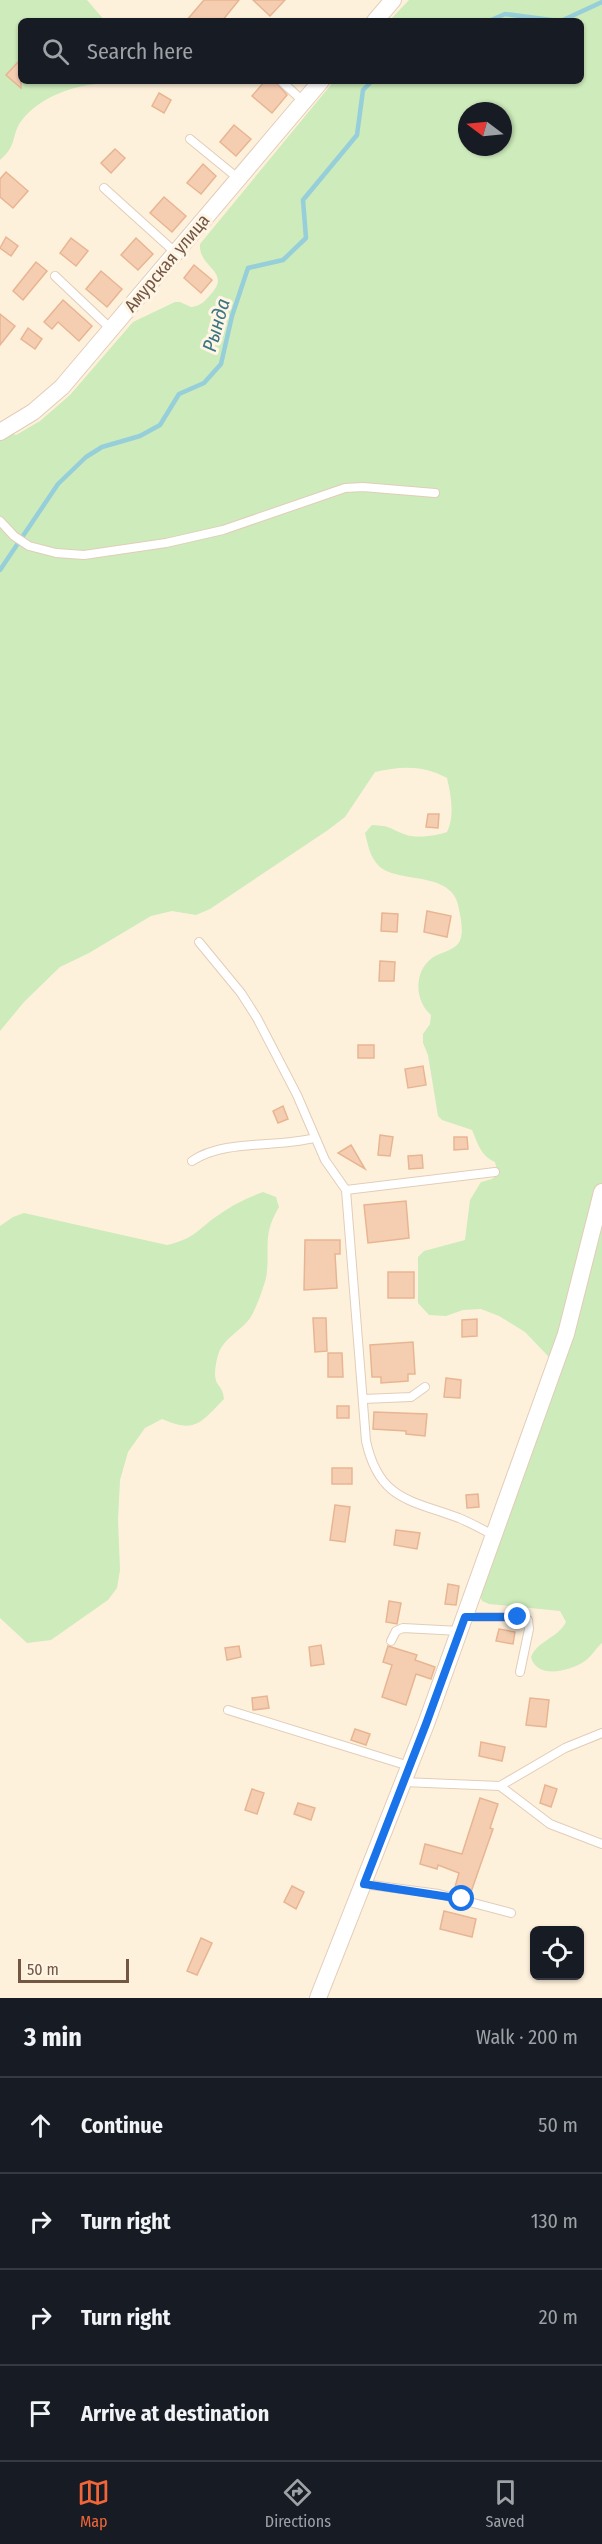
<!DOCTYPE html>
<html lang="en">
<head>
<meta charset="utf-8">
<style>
  body { margin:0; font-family:"Fira Sans Condensed",sans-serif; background:#20242c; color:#f1f3f6 }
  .controls { position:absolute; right:18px; bottom:18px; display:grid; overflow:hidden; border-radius:9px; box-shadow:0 2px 4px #0004 }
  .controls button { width:54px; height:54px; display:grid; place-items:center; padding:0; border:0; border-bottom:2px solid #363941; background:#171b24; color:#f1f3f6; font:30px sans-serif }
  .compass { position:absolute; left:458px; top:102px; width:54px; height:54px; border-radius:50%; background:#171b24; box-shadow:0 2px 4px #0004; rotate:286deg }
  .scale { position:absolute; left:18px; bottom:15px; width:111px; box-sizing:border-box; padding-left:6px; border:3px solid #745644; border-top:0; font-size:16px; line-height:21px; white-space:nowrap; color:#745644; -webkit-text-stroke:4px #fff5e4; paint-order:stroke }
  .stop { position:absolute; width:18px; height:18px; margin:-14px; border:4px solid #1a73e8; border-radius:50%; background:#fff }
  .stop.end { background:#1a73e8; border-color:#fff; box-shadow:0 2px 6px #0008 }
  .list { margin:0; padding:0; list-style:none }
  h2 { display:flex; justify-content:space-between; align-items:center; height:78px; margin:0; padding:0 24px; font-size:26px }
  h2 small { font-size:20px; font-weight:400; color:#9ea1a6 }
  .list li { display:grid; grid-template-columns:39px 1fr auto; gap:18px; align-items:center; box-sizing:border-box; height:96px; padding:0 24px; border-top:2px solid #363941 }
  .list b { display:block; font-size:22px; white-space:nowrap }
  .list em { font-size:20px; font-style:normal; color:#9ea1a6 }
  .icon { flex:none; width:33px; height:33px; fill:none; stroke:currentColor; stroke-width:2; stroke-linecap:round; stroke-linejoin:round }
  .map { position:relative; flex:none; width:602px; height:1998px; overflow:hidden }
  .search { position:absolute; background:#171b24; box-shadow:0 2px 4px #0004; left:18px; right:18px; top:18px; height:66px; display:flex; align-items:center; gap:15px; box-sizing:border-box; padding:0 21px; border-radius:9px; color:#9ea1a6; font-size:22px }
  .sheet { height:462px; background:#171b24 }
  nav { display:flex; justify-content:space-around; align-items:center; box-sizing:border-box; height:84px; border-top:2px solid #363941; background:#171b24; font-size:16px; color:#9ea1a6 }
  nav a { display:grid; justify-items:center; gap:3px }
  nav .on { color:#f16538 }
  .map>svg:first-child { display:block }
  .green { fill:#cdebbb; fill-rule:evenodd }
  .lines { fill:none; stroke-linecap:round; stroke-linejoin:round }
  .stream { stroke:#96ceda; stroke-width:4.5 }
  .building { fill:#f5ceb2; stroke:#e8b592; stroke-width:1.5 }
  .lane-casing { stroke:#e2cdb8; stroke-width:10 }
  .street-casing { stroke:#e2cdb8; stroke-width:18 }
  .lane { stroke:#fff; stroke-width:8 }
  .street { stroke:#fff; stroke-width:16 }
  .route { stroke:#1a73e8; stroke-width:8 }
  .labels { text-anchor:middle; stroke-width:6; stroke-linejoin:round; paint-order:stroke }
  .street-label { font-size:18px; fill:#745644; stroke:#fff5e4 }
  .water-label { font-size:20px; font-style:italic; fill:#3a7583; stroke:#fff5e4 }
</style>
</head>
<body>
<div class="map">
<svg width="602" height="1998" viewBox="0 0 602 1998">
  <rect width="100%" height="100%" fill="#fef1dc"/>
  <!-- green -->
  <g class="green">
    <path d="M0,0H87L105,21H21V81H111C102,84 92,84 83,86C60,91 37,101 22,120C11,134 18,145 0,160Z"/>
    <path d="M409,0H602V1643C596,1648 592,1656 585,1661C570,1671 537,1680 531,1657C538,1640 557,1639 566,1622L560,1611L489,1604L482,1601L480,1596L553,1378L548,1356L525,1332L499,1316L481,1309L463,1310L446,1316L429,1315L418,1303V1257L424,1251L465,1240L470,1200L481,1182L492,1179L498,1174L495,1162C481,1156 478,1144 472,1130L442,1120L438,1116L428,1055L423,1043V1034L430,1024L431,1015C414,1000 414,971 432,958C439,953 451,951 457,945C465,937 461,920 459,909C454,870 400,884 380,867C370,858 368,845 365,833L372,825C392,826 388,828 404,834C414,839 436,836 447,832C455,816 451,795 447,778C423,765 401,766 375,772L345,817L328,830L210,909L196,915L172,911L151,916L89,953L60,967L24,1002L0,1031V428L16,435L40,421L70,395L133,322L175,302H180L191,307C201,306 205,301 211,294C232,271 198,268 200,244L334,81H581V21H389ZM467,111H503V147H467Z"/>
    <path d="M263,1192L276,1197L279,1207C261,1237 271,1249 266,1278C263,1289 258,1303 253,1313C245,1330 224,1336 218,1355C216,1363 213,1375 217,1383C221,1389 223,1390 224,1399C201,1422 196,1434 162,1419L145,1428L128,1452L120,1480L118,1520L120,1570L117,1588L108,1600L51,1640L27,1643L0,1618V1226L13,1217L24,1213L167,1245C197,1238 197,1229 220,1214C234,1204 247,1198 263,1192Z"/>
  </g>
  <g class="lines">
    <!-- stream -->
    <g class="stream">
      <path d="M489,21L505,14L559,21"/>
      <path d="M561,21L602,2"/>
      <path d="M0,570L58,484L86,457L102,447L140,436L160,425L179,394L204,383L221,364L232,316L248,268L283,260L306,238L303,200L357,135L363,90L372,81"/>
    </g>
  </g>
  <!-- building -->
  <g class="building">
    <path d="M204,0H239L222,21H186Z"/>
    <path d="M253,0H285L270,16Z"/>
    <path d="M21,59V88L6,75Z"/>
    <path d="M265,81H275L287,95L272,113L252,96Z"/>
    <path d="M159,93L171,100L164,113L152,106Z"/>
    <path d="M234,125L251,139L236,156L220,142Z"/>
    <path d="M115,149L125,158L111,173L101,163Z"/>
    <path d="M203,164L216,176L201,194L187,183Z"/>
    <path d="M6,172L28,191L13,208L0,197V179Z"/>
    <path d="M164,197L186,216L172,232L150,213Z"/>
    <path d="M6,237L18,246L11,256L0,248Z"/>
    <path d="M71,238L88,251L76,266L60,253Z"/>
    <path d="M136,238L153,254L138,270L121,255Z"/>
    <path d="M36,262L47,271L23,300L13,291Z"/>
    <path d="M194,265L212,280L201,293L184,278Z"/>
    <path d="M101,271L122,289L107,307L86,289Z"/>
    <path d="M63,300L92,326L79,341L58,322L52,329L44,322Z"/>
    <path d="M0,314L15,326L0,345Z"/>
    <path d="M28,328L42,339L35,349L21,339Z"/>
    <path d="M428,814H439L438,828L426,827Z"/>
    <path d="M427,911L451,916L447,937L424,932Z"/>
    <path d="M382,913L398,914L397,932L381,931Z"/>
    <path d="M380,961L395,962L394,981H379Z"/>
    <rect x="358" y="1045" width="16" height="13"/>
    <path d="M423,1066L426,1085L408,1088L405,1069Z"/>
    <path d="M283,1106L288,1119L278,1123L273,1111Z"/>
    <path d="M380,1135L393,1137L390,1156L378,1155Z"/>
    <path d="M454,1137H467L468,1149L454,1150Z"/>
    <path d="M351,1145L365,1169L338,1153Z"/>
    <path d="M422,1155L423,1168L409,1169L408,1156Z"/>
    <path d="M406,1201L409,1238L368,1243L364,1205Z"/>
    <path d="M305,1240H340V1254H335L337,1288L304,1290Z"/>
    <rect x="388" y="1272" width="26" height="26"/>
    <path d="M313,1318H326L327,1351L315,1352Z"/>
    <path d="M477,1319V1336L462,1337V1320Z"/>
    <path d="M413,1342L415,1374H408V1381L381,1383V1377H372L370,1345Z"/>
    <path d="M328,1353H342L343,1377H328Z"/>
    <path d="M446,1378L461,1380L460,1398L444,1397Z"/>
    <rect x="337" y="1406" width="12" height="12"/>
    <path d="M374,1412L427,1414L425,1436L406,1434V1431L373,1429Z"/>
    <rect x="332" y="1468" width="20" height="16"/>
    <path d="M478,1494L479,1507L467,1508L466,1495Z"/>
    <path d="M335,1505L350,1507L345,1542L330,1540Z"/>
    <path d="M396,1530L420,1533L417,1549L394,1545Z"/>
    <path d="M448,1584L459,1586L456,1605L445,1604Z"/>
    <path d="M389,1601L401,1603L397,1624L386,1622Z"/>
    <path d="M499,1629L515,1632L513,1644L496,1641Z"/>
    <path d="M321,1645L324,1664L311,1666L309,1647Z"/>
    <path d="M239,1646L241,1657L227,1660L225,1648Z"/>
    <path d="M388,1646L417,1655L415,1660L435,1667L431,1679L416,1674L406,1705L382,1697L392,1665L383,1662Z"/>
    <path d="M267,1696L269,1708L253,1710L252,1698Z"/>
    <path d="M530,1698L549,1700L546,1727L526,1725Z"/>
    <path d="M355,1729L370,1734L366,1745L351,1740Z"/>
    <path d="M481,1742L505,1747L502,1761L479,1756Z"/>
    <path d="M545,1785L557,1789L551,1807L540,1803Z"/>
    <path d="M252,1789L264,1793L257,1814L245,1810Z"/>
    <path d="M480,1798L498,1804L490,1828L493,1829L471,1892L455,1887L459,1873L438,1865L437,1869L420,1864L425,1844L462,1854Z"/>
    <path d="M298,1803L315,1808L311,1820L294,1814Z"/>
    <path d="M292,1886L304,1892L296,1909L284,1902Z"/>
    <path d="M444,1911L476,1919L472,1937L440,1929Z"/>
    <path d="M201,1938L212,1943L197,1975L187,1971Z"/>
  </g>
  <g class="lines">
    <defs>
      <g id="lane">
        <path d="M281,81L303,101"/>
        <path d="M190,139L239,179"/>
        <path d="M104,188L176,253"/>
        <path d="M55,276L111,329"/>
        <path d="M0,521L14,536L29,546L56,553L84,555L166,543L223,530L345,488L363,487L435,493"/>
        <path d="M199,942L241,993L257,1018L297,1095L325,1160L346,1190L366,1441C379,1500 410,1500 459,1518C471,1523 482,1529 493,1535"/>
        <path d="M192,1161C224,1139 277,1148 314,1138"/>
        <path d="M346,1190L495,1172"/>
        <path d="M363,1399L411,1397L425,1387"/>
        <path d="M465,1617H518L528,1620L529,1629L520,1672"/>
        <path d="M391,1641L396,1631L403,1628L460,1631"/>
        <path d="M228,1710L409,1766"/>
        <path d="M403,1782L500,1786L565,1748L602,1733"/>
        <path d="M500,1786L550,1824L602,1844"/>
        <path d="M364,1884L439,1894L511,1913"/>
      </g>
      <g id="street">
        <path d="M375,21L393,0"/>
        <path d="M0,432L33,412L62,387L321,81"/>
        <path d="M318,1998L426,1724L566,1334L602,1192"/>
      </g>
    </defs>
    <!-- lane casing -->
    <use href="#lane" class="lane-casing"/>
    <!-- street casing -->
    <use href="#street" class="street-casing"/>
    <!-- lane -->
    <use href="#lane" class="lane"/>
    <!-- street -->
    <use href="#street" class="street"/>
  </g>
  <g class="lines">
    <!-- route -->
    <path class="route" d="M462,1899L364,1884L426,1724L465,1617H518"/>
  </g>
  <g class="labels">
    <!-- street labels -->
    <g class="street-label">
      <text transform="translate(167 263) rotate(-50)" y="6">Амурская улица</text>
    </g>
    <!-- water labels -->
    <g class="water-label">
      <text transform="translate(216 325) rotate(-74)" y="7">Рында</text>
    </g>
  </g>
</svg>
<div class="controls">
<button><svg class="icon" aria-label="locate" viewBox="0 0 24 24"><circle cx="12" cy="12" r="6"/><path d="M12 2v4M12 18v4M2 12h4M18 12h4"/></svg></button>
</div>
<svg class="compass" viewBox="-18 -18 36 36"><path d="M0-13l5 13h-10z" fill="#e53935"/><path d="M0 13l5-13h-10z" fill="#9ea1a6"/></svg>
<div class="scale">50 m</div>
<div class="stop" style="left:462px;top:1899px"></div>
<div class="stop end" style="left:518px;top:1617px"></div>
<div class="search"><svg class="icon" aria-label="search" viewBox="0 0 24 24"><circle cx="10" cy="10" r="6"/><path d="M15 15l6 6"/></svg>Search here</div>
</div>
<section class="sheet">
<h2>3 min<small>Walk · 200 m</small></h2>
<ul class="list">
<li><svg class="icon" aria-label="ahead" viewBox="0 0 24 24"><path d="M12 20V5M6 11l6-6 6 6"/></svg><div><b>Continue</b></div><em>50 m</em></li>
<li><svg class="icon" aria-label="right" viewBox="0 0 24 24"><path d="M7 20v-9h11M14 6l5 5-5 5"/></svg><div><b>Turn right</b></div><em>130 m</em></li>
<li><svg class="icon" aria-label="right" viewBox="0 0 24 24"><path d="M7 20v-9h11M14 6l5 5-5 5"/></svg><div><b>Turn right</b></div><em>20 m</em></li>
<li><svg class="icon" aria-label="arrive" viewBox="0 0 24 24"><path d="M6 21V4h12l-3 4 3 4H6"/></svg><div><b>Arrive at destination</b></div></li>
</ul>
</section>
<nav>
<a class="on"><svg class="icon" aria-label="map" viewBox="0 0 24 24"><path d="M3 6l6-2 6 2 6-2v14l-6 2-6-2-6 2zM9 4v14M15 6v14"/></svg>Map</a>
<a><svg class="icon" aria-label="directions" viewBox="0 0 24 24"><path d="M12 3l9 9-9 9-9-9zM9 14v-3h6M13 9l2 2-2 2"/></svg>Directions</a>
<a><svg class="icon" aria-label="saved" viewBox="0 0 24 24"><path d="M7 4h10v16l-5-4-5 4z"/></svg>Saved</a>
</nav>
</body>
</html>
